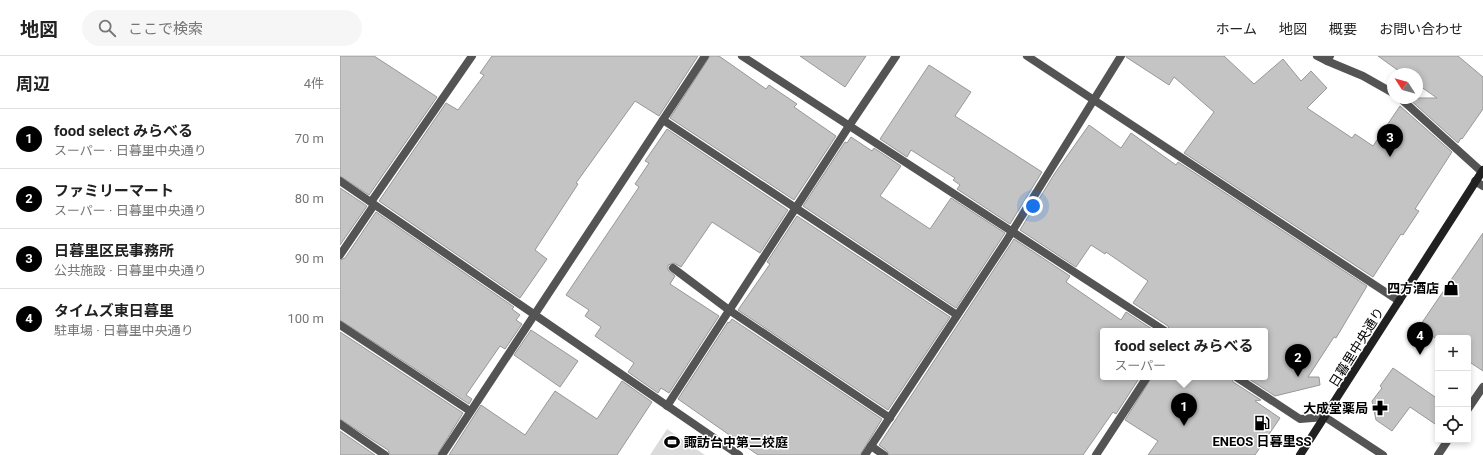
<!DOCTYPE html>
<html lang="ja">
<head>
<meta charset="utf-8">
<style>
  body { margin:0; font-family:Roboto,"Noto Sans JP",sans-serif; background:#f6f6f6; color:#222 }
  .controls { position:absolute; right:12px; bottom:12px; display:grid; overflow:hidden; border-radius:4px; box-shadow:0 2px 6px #0003 }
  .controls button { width:36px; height:36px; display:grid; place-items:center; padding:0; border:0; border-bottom:1px solid #e0e0e0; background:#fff; color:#222; font:20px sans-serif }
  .compass { position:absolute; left:1047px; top:12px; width:36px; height:36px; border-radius:50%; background:#fff; box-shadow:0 2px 6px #0003; rotate:306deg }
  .you { position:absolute; left:693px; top:150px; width:14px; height:14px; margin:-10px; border:3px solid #fff; border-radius:50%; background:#1a73e8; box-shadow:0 0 0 6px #1a73e833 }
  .badge { display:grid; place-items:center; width:26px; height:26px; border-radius:50%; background:#000; color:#fff; font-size:13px; font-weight:700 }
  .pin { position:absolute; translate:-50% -33px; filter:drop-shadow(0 1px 2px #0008) }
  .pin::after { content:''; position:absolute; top:21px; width:14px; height:12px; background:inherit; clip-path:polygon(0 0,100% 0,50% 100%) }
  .popup { position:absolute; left:760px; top:272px; width:168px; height:52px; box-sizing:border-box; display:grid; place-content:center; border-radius:4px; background:#fff; filter:drop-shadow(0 1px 3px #0005); font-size:13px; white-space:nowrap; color:#767676 }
  .popup b { font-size:15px; color:#222 }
  .popup::after { content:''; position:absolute; left:50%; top:100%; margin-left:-8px; border:8px solid transparent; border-top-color:#fff }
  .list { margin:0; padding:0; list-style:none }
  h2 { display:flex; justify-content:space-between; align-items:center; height:52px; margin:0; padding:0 16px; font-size:17px }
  h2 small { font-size:13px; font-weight:400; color:#767676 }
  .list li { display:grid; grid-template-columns:26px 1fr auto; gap:12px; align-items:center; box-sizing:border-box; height:60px; padding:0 16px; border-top:1px solid #e0e0e0 }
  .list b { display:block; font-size:15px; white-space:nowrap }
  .list p { margin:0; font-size:13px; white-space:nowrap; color:#767676 }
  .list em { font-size:13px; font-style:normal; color:#767676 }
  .icon { flex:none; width:22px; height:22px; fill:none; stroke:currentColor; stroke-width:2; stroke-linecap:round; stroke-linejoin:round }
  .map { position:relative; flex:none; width:1143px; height:399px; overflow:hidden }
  header { display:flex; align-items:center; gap:24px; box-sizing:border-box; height:56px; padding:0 20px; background:#fff; border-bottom:1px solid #e0e0e0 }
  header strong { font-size:19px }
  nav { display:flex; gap:22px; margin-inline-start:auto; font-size:14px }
  .search { width:280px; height:36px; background:#f6f6f6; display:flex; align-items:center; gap:10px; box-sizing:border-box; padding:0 14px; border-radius:22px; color:#767676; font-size:15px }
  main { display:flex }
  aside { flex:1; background:#fff }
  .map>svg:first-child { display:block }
  .green { fill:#dbdbdb }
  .building { fill:#c4c4c4; stroke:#989898 }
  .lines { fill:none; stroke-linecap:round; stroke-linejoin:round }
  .lane { stroke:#545454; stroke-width:8 }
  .street { stroke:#545454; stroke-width:8 }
  .secondary { stroke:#212121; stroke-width:8 }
  .labels { text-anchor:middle; stroke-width:3; stroke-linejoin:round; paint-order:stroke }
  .poi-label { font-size:13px; font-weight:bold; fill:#000; stroke:#fff; text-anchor:end }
  .street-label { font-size:13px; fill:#000; stroke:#fff }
</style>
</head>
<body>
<header>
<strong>地図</strong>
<div class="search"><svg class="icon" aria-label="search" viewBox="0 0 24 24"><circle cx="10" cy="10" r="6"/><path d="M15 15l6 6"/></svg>ここで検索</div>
<nav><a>ホーム</a><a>地図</a><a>概要</a><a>お問い合わせ</a></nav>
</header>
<main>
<aside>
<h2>周辺<small>4件</small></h2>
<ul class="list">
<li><span class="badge">1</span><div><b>food select みらべる</b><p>スーパー · 日暮里中央通り</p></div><em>70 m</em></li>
<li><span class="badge">2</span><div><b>ファミリーマート</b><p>スーパー · 日暮里中央通り</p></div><em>80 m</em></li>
<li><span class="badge">3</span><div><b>日暮里区民事務所</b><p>公共施設 · 日暮里中央通り</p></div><em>90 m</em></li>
<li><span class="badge">4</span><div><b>タイムズ東日暮里</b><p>駐車場 · 日暮里中央通り</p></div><em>100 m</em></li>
</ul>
</aside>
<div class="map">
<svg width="1143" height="399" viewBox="0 0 1143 399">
  <rect width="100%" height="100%" fill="#fff"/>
  <!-- green -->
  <path class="green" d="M327,373L365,399H310Z"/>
  <!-- building -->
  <g class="building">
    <path d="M0,0H34L97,41L29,139L0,120Z"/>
    <path d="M152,0H358L319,60L295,45L236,127L238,128L195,194L207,203L180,242L39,145L106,47L118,54L144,19L140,17Z"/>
    <path d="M370,0H379L426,33L429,29L457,48L454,51L496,80L454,144L330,62Z"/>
    <path d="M460,0H526L505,31Z"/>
    <path d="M786,0H884L914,28L943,3L961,25L971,15L987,32L967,52L1012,82L1015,78L1033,90L1060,50L1112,96L1075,153L1079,155L1063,179L1061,178L1033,221L844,97L874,56L834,21L829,29L786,1Z"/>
    <path d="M1038,0H1118L1143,21V53L1122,83L1121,82L1118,87L1068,42H1097L1077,28V18H1063Z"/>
    <path d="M589,9L631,36L615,60L702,116L670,168L617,133L620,129L613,124L615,122L571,94L567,101L540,83Z"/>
    <path d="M749,69L781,92L791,77L836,109L838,106L1027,230L996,282L994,281L968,321H979L980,329L935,340L906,321H925V275H830L828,270L793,247L808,225L766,196L765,198L751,189L736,211L680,174L715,117Z"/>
    <path d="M327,73L448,154L420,197L372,166L341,211L334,207L328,209V214L335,220L330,228L379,260L329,337L321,332L318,337L288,316L294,307L255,280L261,271L245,260L249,254L226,239L299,131L295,128L309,107L305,105Z"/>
    <path d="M511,81L532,95L534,92L561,110L540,140L590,173L611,142L665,177L616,252L463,150L505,86L507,87Z"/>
    <path d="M0,132L27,150L0,189Z"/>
    <path d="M36,156L174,251L172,253L180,259L176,264L182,268L165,293L160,290L126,339L132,343L129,348L0,264V204L5,202Z"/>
    <path d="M457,160L610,261L548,354L398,254L430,208L427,206Z"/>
    <path d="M1143,177V315L1128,305V282H1098V284L1079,271Z"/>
    <path d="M674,183L730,220L726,226L781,264L786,256L815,275H763V321H800L776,358L773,356L743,399H549L547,395L539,389Z"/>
    <path d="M392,263L542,363L520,399H418L338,343L388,266L389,267Z"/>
    <path d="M191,274L238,305L220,331L174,299Z"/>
    <path d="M0,276L123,357L97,399H50L48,394L0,363Z"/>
    <path d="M1053,312L1098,343V370L1070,351L1052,375L1036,364L1032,345L1042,332L1040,330Z"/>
    <path d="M812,321H891L893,326L921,344L915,345L940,362L915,399H808L818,385L785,364Z"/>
    <path d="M282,325L312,346L277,399H109L141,349L185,379L215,335L257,363Z"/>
    <path d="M0,375L35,399H0Z"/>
  </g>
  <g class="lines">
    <!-- lane -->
    <g class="lane">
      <path d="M687,0L1059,245"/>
      <path d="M977,0L987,5L990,0"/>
      <path d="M323,64L617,259"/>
      <path d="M31,146L132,0"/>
      <path d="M0,199L34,149"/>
      <path d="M333,212L389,254L550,362"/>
      <path d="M0,269L130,355"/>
      <path d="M327,350L509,70"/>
      <path d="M0,368L45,399"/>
      <path d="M531,390L544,399"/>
      <path d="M756,399L807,321"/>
    </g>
    <!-- street -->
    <g class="street">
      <path d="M402,0L825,275"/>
      <path d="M987,5L1023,20L1053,37"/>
      <path d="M1060,42L1142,116"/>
      <path d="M509,70L556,0"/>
      <path d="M0,125L399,399"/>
      <path d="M1135,125L1143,130"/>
      <path d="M896,321L960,363L985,361L1043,399"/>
      <path d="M1128,353L1143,331"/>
      <path d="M102,399L365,0"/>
      <path d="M525,399L665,187L781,0"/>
      <path d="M1098,399L1108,384"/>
    </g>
    <!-- secondary -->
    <path class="secondary" d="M960,399L1143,114"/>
  </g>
  <!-- icons -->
  <defs>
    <symbol id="shop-bare" viewBox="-9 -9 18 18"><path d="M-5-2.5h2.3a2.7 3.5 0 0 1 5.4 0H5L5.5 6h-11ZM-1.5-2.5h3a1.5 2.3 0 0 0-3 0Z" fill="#000" stroke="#fff" stroke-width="2.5" paint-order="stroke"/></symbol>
    <symbol id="pharmacy-bare" viewBox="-9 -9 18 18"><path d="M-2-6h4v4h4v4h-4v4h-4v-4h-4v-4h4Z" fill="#000" stroke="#fff" stroke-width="2.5" paint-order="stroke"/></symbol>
    <symbol id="fuel-bare" viewBox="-9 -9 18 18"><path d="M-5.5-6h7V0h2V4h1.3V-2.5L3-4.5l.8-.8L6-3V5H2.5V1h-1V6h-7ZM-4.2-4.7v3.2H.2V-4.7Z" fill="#000" stroke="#fff" stroke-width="2.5" paint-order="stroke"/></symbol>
    <symbol id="stadium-bare" viewBox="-9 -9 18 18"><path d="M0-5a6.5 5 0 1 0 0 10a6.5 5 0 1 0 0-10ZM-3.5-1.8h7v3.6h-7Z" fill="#000" stroke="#fff" stroke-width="2.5" paint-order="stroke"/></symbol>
  </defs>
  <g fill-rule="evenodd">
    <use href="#shop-bare" x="1100" y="221" width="22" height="22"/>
    <use href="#pharmacy-bare" x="1029" y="341" width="22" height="22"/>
    <use href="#fuel-bare" x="911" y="356" width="22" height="22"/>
    <use href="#stadium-bare" x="321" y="375" width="22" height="22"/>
  </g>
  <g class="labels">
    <!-- poi labels -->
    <g class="poi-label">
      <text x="1099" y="237">四方酒店</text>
      <text x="1028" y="357">大成堂薬局</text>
      <text x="922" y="390" text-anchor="middle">ENEOS 日暮里SS</text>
      <text x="344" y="391" text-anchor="start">諏訪台中第二校庭</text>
    </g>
    <!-- street labels -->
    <g class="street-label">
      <text transform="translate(1016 291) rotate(-58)" y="5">日暮里中央通り</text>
    </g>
  </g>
</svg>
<div class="controls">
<button>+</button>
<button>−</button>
<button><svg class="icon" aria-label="locate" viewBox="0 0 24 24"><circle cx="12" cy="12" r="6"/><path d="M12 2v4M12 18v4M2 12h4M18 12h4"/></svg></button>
</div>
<svg class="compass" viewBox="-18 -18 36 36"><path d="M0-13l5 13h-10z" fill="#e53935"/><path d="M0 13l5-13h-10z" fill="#767676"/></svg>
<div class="you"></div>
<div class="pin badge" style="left:844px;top:370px">1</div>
<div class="popup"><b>food select みらべる</b>スーパー</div>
<div class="pin badge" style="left:958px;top:321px">2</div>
<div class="pin badge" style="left:1050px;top:101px">3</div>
<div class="pin badge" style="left:1080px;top:299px">4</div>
</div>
</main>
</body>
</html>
